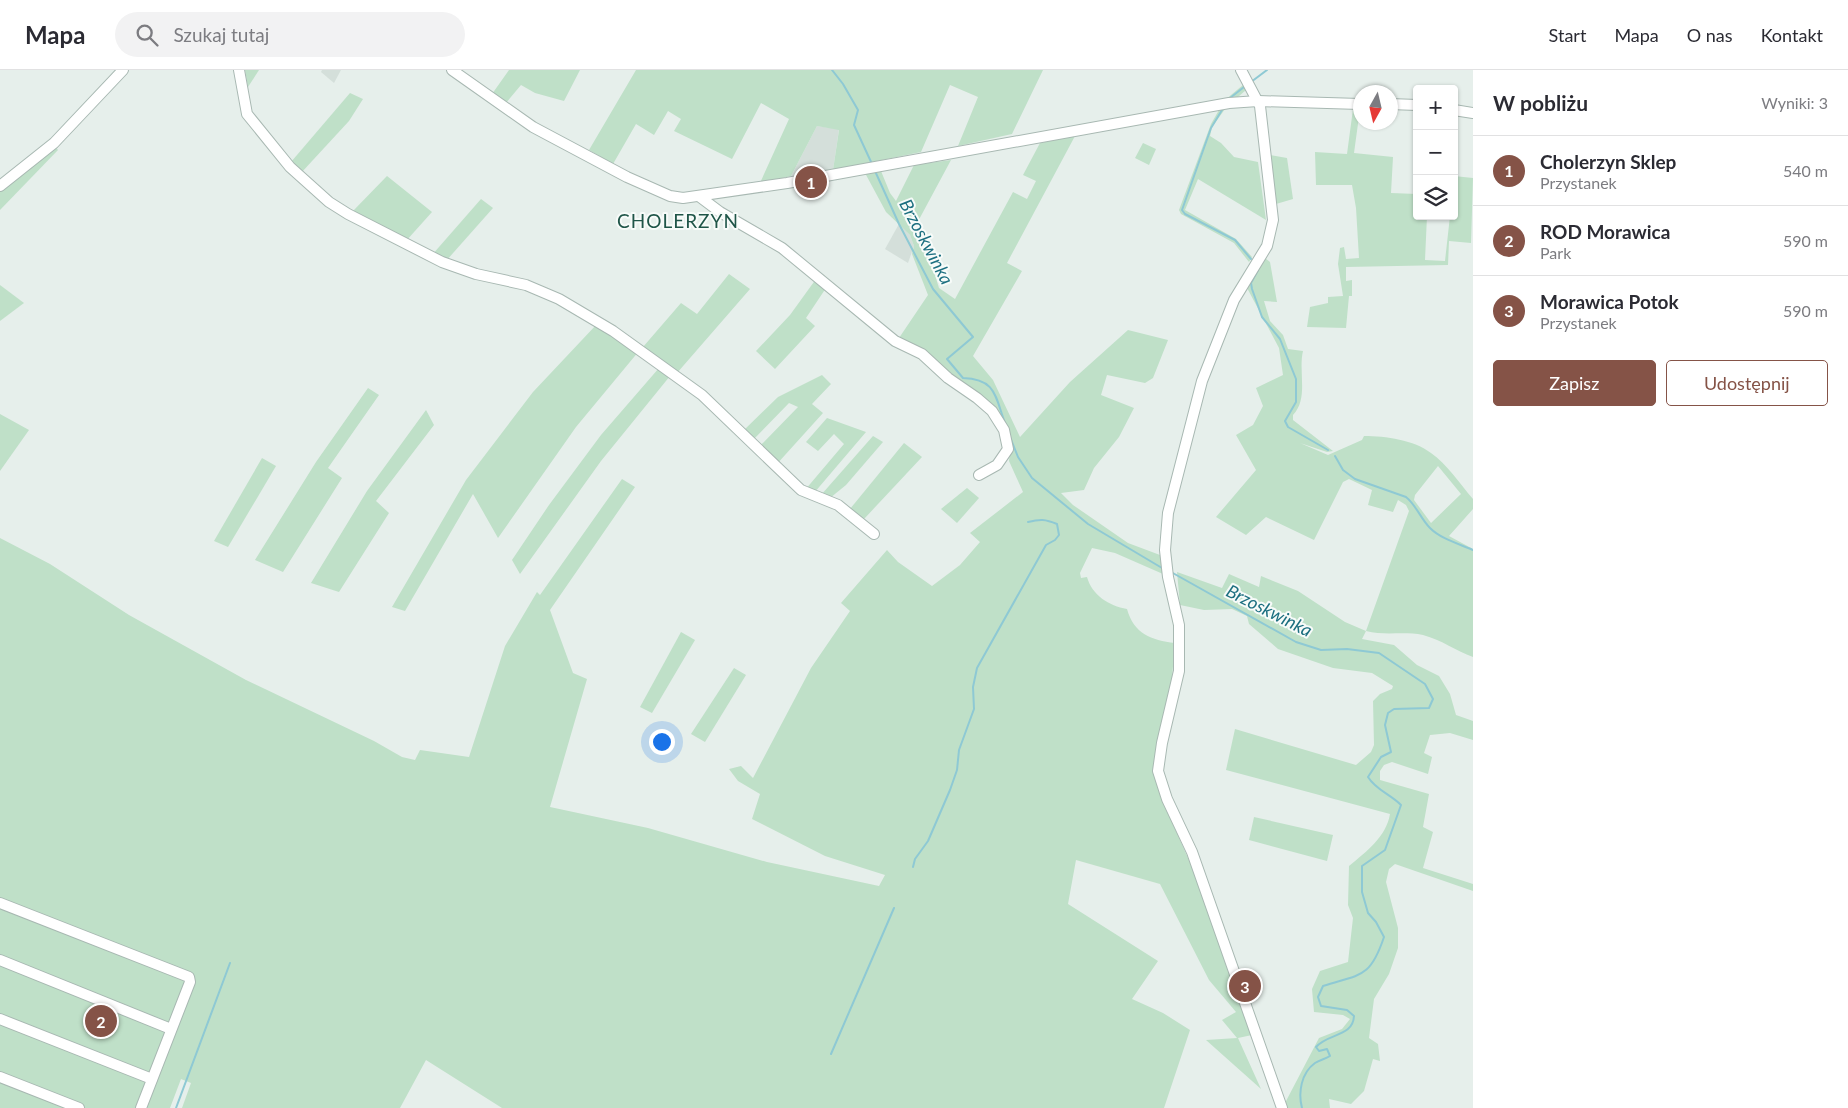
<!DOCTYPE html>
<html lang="pl">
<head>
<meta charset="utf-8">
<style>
  body { margin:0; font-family:Lato,sans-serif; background:#f2f2f3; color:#2b2b33 }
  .controls { position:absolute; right:15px; top:15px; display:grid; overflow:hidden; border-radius:5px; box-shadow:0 1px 4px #0004 }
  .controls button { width:45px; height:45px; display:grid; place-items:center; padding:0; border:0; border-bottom:1px solid #e1e1e2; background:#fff; color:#2b2b33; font:25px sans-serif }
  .compass { position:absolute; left:1353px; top:15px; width:45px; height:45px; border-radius:50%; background:#fff; box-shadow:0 1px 4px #0004; rotate:188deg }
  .you { position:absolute; left:661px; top:671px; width:18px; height:18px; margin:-12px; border:4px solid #fff; border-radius:50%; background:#1a73e8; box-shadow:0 0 0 8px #1a73e833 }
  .badge { display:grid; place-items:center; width:32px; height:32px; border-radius:50%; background:#855347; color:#fff; font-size:16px; font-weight:700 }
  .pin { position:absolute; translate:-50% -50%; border:2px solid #fff; box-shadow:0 1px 5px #0006 }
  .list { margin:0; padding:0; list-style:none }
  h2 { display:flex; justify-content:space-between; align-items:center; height:65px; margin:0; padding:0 20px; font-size:21px }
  h2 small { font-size:16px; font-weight:400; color:#7c7c81 }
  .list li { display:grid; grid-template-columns:32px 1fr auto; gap:15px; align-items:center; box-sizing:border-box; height:70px; padding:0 20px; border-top:1px solid #e1e1e2 }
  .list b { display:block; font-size:19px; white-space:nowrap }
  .list p { margin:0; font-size:16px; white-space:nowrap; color:#7c7c81 }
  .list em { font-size:16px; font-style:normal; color:#7c7c81 }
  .actions { display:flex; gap:10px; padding:15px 20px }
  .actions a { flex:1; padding:11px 0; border:1px solid #855347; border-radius:5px; text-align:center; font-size:18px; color:#855347 }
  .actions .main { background:#855347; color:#fff }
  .icon { flex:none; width:28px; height:28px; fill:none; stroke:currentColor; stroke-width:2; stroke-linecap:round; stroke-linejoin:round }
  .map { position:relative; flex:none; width:1473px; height:1038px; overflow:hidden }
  header { display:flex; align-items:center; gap:30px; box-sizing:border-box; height:70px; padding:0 25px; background:#fff; border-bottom:1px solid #e1e1e2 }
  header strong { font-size:24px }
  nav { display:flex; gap:28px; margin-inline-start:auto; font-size:18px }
  .search { width:350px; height:45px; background:#f2f2f3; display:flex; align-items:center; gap:12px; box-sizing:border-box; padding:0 18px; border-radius:28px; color:#7c7c81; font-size:19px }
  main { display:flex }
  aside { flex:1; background:#fff }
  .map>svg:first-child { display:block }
  .built { fill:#d4dfda }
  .green { fill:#bfe0c8; fill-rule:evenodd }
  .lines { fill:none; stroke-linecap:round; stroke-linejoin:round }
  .stream { stroke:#8ec9d4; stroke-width:2 }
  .minor-casing { stroke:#a8b8b2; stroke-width:12 }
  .minor { stroke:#fff; stroke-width:10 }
  .labels { text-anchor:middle; stroke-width:4; stroke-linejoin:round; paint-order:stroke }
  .water-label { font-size:18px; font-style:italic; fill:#1c6f80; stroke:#f7fbf9 }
  .quarter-label { font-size:19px; letter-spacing:1px; fill:#1f5548; stroke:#f7fbf9 }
</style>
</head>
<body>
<header>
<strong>Mapa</strong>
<div class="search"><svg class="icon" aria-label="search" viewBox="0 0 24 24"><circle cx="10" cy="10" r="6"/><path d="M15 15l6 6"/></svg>Szukaj tutaj</div>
<nav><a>Start</a><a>Mapa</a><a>O nas</a><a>Kontakt</a></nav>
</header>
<main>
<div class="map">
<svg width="1473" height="1038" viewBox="0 0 1473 1038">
  <rect width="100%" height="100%" fill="#e6efeb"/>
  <!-- built -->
  <g class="built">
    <path d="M322,0H341L334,13L321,2Z"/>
    <path d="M817,56L839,59L833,100L791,106Z"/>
    <path d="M899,154L910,165L914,176L908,193L885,179Z"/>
  </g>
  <!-- green -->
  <g class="green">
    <path d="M245,0H259L248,17Z"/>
    <path d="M509,0H580L564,31L535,23L521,15L506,33L492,24Z"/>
    <path d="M636,0H1043L1012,64L958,76L978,27L950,15L921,82L833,100L839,60L817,56L791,106L760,113L789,49L761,33L732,89L674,61L681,49L668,41L654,65L636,54L613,94L589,80Z"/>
    <path d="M1243,15L1246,20L1238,27L1225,30Z"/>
    <path d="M350,23L363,29L349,51L301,103L291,92Z"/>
    <path d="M1225,39L1212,57L1210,66L1221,73L1234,87L1258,92L1266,150L1198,109L1185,140L1236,169L1252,187L1249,192L1234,173L1181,144L1179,140L1211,54L1219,40Z"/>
    <path d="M1353,39H1360L1354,83L1393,87L1391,123L1417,124V146H1427L1425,190L1445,191L1450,146H1454V106L1473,108L1471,173L1449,171L1448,195L1346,197V211L1352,210V226H1349L1346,258L1307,257L1310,237L1328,233V227L1343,226L1338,194L1340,178L1344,177L1346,189L1359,188L1356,138L1352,115H1316L1315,82L1347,84Z"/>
    <path d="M1075,66L1007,193L1022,201L973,286L993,310L1020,367L1070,312L1128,260L1168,270L1153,308L1145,313L1107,305L1101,325L1134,338L1119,367L1094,398L1084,420L1061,423L1073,435L1128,473L1160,485L1163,504L1115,483L1092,478L1080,503L1081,508L1087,507C1092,525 1109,536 1127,539C1134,564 1151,570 1175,573L1172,608L1154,693L1164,734L1195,804L1252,965L1238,968L1261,1019L1206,970L1237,968L1222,950L1236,942L1209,910L1160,814L1076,790L1068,834L1158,891L1132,929L1163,943L1190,960L1164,1038H502L426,990L400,1038H182L191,1013L181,1009L170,1038H0V468L50,494L129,545L246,610L374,671L402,687L415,690L420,680L469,687L505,576L537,522L540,525L622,409L635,417L550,540L573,603L587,609L550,737L648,758L767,792L879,816L885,805L825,786L752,749L760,724L738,711L729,699L741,696L753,708L811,598L850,541L841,533L887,480L898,492L932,516L960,495L980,472L970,463L1023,422L1009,391L1010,380L1005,358L927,281L899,268L928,225L912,184L914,176L910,165L886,142L865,103L881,101L890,123L896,131L914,95L951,90L915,157L925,172L939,218L955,229L1013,122L1027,129L1036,111L1023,105L1040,73Z"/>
    <path d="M1143,73L1156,79L1149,95L1135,88Z"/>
    <path d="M54,75L58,80L0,140V120Z"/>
    <path d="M1270,85L1287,88L1293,129L1276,134Z"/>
    <path d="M387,106L432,142L406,171L353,141Z"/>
    <path d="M481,129L493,138L446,191L432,185Z"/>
    <path d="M1265,188L1270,192L1277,232L1264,231L1270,251L1283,265L1288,279L1303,281C1298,302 1309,328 1293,345V350L1333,381L1327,382L1300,373L1328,385L1362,370L1364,366C1386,366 1414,370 1431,383C1447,394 1460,414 1473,429V439L1449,466L1473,479V587C1456,581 1442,570 1423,565C1404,561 1385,566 1366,561L1362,569L1394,575L1417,595L1439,606L1450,624L1456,645L1473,651V670L1450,663L1430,665L1424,683L1432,687L1428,704L1392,692L1384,695L1380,701V710L1429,724L1423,757L1433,762L1423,798L1473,814V821L1395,794L1389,799L1386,812L1398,858V878L1389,904L1374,929L1369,968L1378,974L1380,991L1373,989L1364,1021L1351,1034L1329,1029L1330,1038H1285V1033L1319,968L1342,959L1350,949L1343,945L1314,942L1312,919L1320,901L1348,892L1353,848L1348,835L1349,796C1367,781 1386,767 1390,744L1226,700L1235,659L1356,695L1371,682L1374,675L1373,631L1380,624L1392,619L1393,616L1372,603L1333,598L1278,579L1249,554L1247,546L1232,539L1204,540L1180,535L1177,502L1222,518L1229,504L1259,517L1261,506L1298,521L1345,552L1366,561L1409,441L1406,435L1398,430L1393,442L1368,435L1372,420L1349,409L1343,412L1314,470L1266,447L1246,465L1216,447L1256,400L1236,365L1253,355L1263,336L1256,318L1283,305L1279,278L1246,216ZM1438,396L1461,424L1431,453L1414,430L1415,425Z"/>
    <path d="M729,204L750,219L677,303L643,277L681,233L697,244Z"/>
    <path d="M816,209L826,218L806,248L815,256L775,299L756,281L790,245Z"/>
    <path d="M0,215L24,233L0,251Z"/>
    <path d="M597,254L639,281L576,357L498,468L473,424L405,541L392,537L466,410L533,322Z"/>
    <path d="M659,298L670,306L601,391L520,504L512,490L549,435L601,365Z"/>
    <path d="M822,305L831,314L812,334L823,343L776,395L758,378L798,337L789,333L752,371L742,362L778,327Z"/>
    <path d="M368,318L379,325L328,398L342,408L283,502L255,490L316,392Z"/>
    <path d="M426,340L434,355L376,431L389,443L339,522L311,513L367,421Z"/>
    <path d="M0,344L29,360L0,401Z"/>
    <path d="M827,348L866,362L814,423L805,420L844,374L834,364L818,381L806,372Z"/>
    <path d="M873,366L883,372L846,415L830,428L821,425Z"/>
    <path d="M904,373L922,387L864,449L850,439Z"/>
    <path d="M262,388L276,396L228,477L214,471Z"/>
    <path d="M967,418L979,428L957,453L941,439Z"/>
    <path d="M681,562L695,570L652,643L640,637Z"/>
    <path d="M734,598L746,605L705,672L691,664Z"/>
    <path d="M1254,747L1333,765L1327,791L1249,770Z"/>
  </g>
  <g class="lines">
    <!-- stream -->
    <g class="stream">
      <path d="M832,0L843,14L858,40L854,55L872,94"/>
      <path d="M1251,12L1267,0"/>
      <path d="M1230,28L1244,17"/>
      <path d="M1222,40L1211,58L1182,140L1185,144L1235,170L1251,189"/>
      <path d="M875,101L899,154L933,219L973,267L947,289L963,308C996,309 995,326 1005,353"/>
      <path d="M1258,200L1251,213L1252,219L1262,247L1280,269L1296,309V332L1285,351L1288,357L1328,380"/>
      <path d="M1010,367L1018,387L1032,408L1088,454L1162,498"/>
      <path d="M1335,386L1343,400L1355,409L1406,427C1416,435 1421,449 1430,458C1441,469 1459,474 1473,480"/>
      <path d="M1171,502L1296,572L1321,580L1347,579L1379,583L1425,614L1433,629L1429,638L1394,639L1388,643L1385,655L1391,682L1381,687L1368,707C1376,720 1390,724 1401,735L1385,780L1362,796V822L1368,843L1376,852L1384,867C1370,909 1360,904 1323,916L1318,927L1321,936L1347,940L1354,946C1353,967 1328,963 1316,977L1319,981L1327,979L1330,986C1325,989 1320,990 1315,993C1301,1003 1298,1023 1302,1038"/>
      <path d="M913,797L915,789L928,771L950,720L957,700L959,680L974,639L973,617L977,598L1046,475L1055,470L1059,465L1057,454C1045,449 1040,449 1028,452"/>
      <path d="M831,984L894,838"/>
      <path d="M176,1038L230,893"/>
    </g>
    <defs>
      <g id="minor">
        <path d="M239,0L247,44L290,97L329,132L348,144L442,192L476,204L526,215L559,229L613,261L702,325L801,420L838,435L874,464"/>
        <path d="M452,0L533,57L627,107L670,126L683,128L787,113L1229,33L1258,31L1360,34"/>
        <path d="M1241,0L1260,36L1273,150L1267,176L1234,230L1202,311L1168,443L1165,480L1168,507L1179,555V601L1162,673L1158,701L1167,729L1192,782L1282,1038"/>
        <path d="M1390,34L1417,35"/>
        <path d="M1454,40L1473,43"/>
        <path d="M0,116L54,73L123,0"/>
        <path d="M700,127L720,142L782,178L895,271L922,284L948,308L977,328L992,341L1004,360L1008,379L997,395L979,405"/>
        <path d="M0,833L189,907L190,912L141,1038"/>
        <path d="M0,890L171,959"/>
        <path d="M0,949L152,1009"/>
        <path d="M0,1007L79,1038"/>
      </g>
    </defs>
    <!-- minor casing -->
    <use href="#minor" class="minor-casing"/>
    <!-- minor -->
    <use href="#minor" class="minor"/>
  </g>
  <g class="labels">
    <!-- water labels -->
    <g class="water-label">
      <text transform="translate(926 172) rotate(62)" y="6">Brzoskwinka</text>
      <text transform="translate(1269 541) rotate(27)" y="6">Brzoskwinka</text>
    </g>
    <!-- quarter labels -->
    <g class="quarter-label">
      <text x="678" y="158">CHOLERZYN</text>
    </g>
  </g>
</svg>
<div class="controls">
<button>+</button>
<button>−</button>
<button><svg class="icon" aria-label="layers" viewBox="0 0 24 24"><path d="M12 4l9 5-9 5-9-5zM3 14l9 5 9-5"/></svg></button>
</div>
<svg class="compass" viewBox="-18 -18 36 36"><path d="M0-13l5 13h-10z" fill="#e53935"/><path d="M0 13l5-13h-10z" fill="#7c7c81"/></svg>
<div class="you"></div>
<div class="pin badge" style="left:811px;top:112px">1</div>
<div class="pin badge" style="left:101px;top:951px">2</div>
<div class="pin badge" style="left:1245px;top:916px">3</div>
</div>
<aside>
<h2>W pobliżu<small>Wyniki: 3</small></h2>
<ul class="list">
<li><span class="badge">1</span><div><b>Cholerzyn Sklep</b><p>Przystanek</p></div><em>540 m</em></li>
<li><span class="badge">2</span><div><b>ROD Morawica</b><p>Park</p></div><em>590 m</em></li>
<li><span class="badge">3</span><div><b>Morawica Potok</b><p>Przystanek</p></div><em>590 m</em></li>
</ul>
<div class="actions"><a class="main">Zapisz</a><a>Udostępnij</a></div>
</aside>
</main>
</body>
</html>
